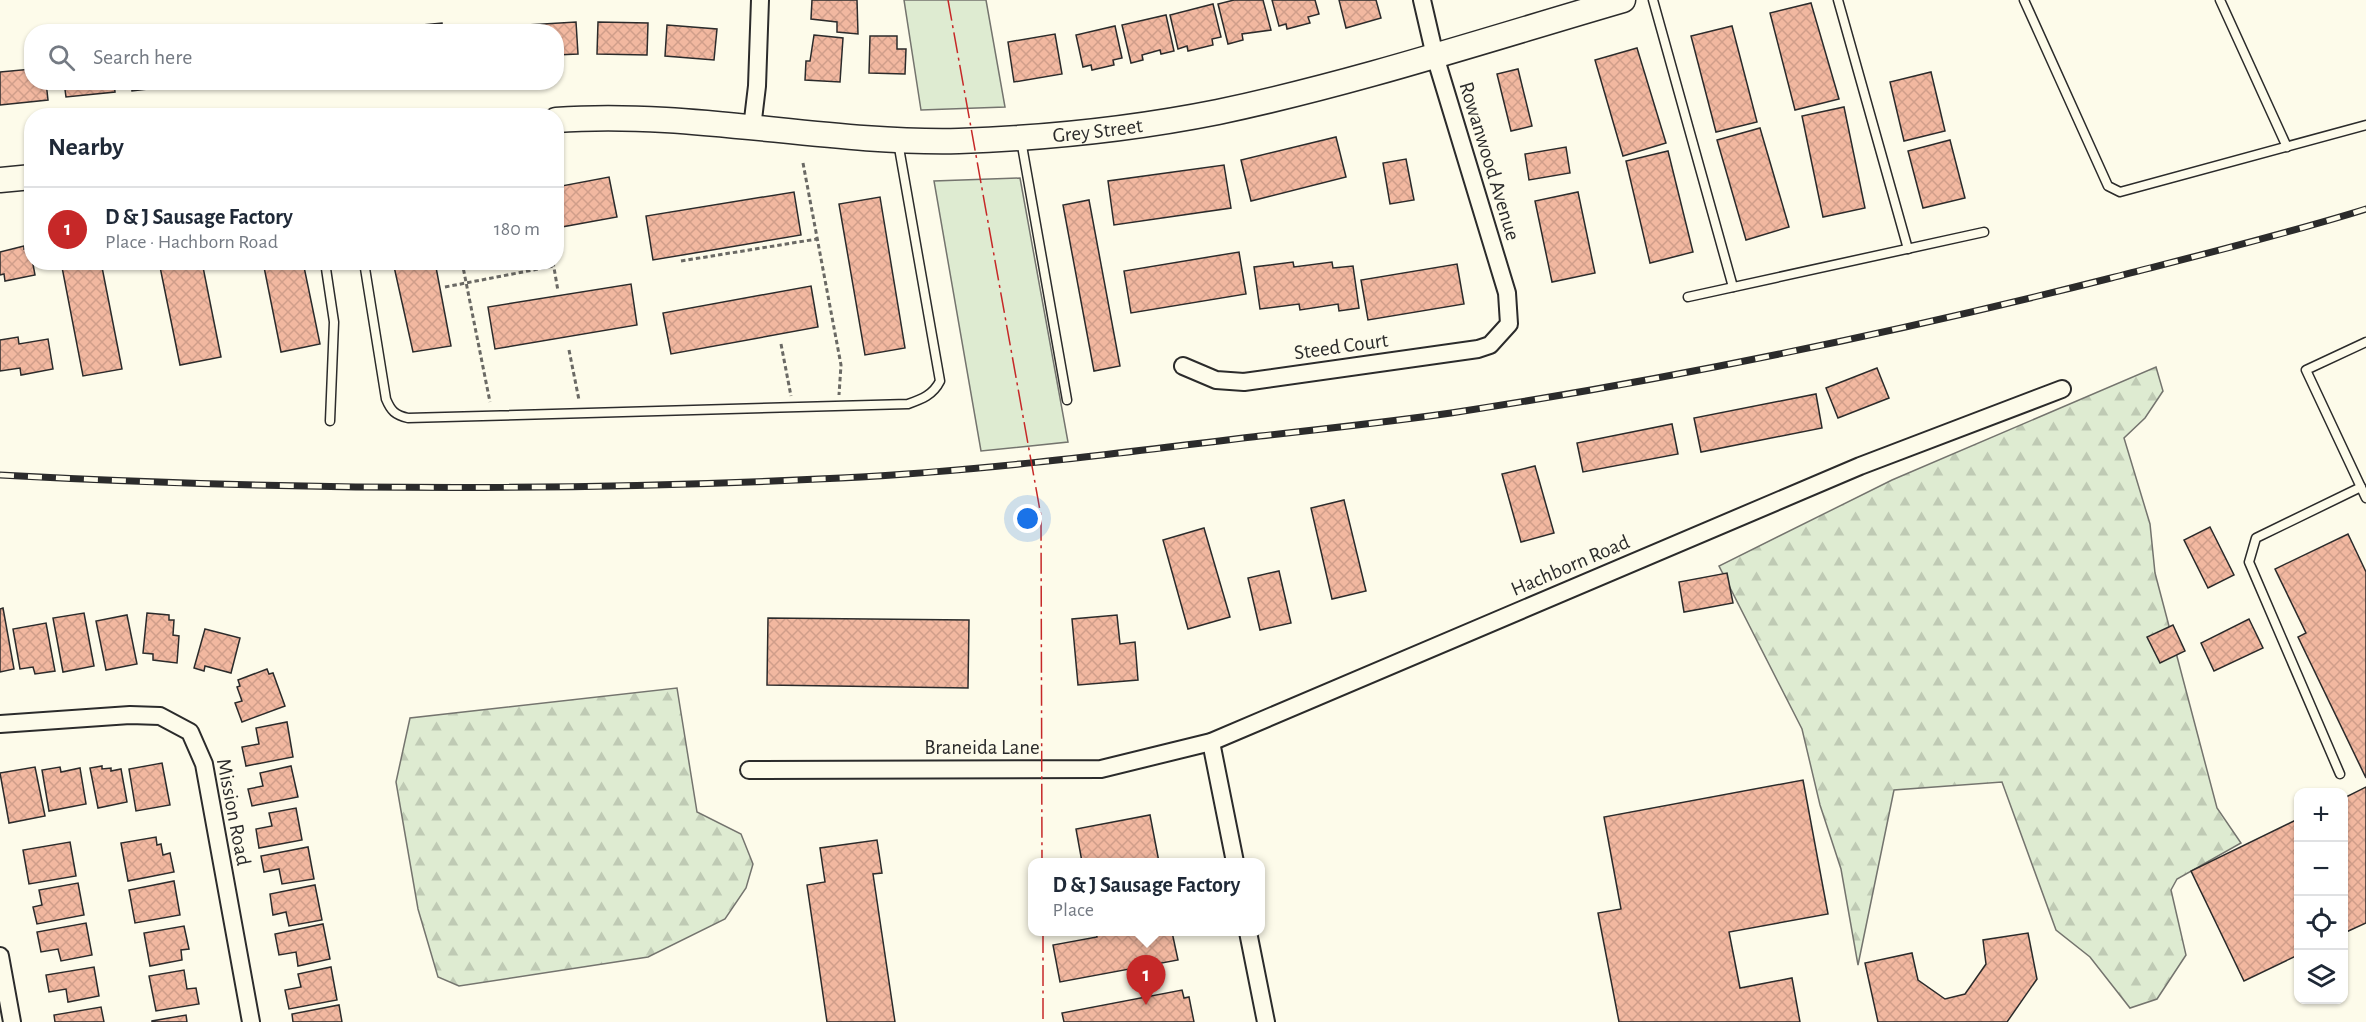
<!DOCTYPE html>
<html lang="en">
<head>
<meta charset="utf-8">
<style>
  body { margin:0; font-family:"Alegreya Sans",sans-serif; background:#f2f2f3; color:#1f2937 }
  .controls { position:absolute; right:18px; bottom:18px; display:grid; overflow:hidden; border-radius:12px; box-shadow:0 2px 4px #0004 }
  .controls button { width:54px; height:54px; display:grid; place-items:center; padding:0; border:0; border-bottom:2px solid #e0e1e3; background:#fff; color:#1f2937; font:30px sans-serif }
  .you { position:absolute; left:1028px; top:519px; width:21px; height:21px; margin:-15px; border:4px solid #fff; border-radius:50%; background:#1a73e8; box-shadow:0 0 0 9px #1a73e833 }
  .badge { display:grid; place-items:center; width:39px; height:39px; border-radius:50%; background:#c62828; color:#fff; font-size:20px; font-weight:700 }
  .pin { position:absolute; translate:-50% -50px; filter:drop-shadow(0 2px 3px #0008) }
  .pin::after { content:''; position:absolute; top:32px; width:21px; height:18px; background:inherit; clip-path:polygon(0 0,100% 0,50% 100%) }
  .popup { position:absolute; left:1028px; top:858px; width:237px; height:78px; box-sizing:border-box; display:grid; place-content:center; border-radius:12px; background:#fff; filter:drop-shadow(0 2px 4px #0005); font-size:20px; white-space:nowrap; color:#747a83 }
  .popup b { font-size:22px; color:#1f2937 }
  .popup::after { content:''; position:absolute; left:50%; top:100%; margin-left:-12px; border:12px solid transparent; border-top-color:#fff }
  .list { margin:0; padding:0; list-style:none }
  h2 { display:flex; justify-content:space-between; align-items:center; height:78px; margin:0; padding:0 24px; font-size:26px }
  h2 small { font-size:20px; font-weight:400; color:#747a83 }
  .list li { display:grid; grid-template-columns:39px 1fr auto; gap:18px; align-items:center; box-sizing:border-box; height:84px; padding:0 24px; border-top:2px solid #e0e1e3 }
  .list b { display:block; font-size:22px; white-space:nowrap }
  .list p { margin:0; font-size:20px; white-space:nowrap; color:#747a83 }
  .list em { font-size:20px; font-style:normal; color:#747a83 }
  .icon { flex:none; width:33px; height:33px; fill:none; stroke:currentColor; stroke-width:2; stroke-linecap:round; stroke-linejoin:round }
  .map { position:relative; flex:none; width:2366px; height:1022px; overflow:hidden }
  .search { position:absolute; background:#fff; box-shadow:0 2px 4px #0004; left:24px; top:24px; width:540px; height:66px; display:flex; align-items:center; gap:15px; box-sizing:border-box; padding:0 21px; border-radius:24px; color:#747a83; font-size:22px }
  .panel { position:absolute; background:#fff; box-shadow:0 2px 4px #0004; left:24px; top:108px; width:540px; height:162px; border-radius:24px }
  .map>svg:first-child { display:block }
  .grass { fill:#deebd1; stroke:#74746e; stroke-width:1.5 }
  .forest { fill:url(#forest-firs); stroke:#74746e; stroke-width:1.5 }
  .building { fill:url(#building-cross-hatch); stroke:#2b2b2b; stroke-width:1.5 }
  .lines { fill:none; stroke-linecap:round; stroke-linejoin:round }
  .lane-casing { stroke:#2b2b2b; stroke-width:11 }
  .street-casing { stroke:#2b2b2b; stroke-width:20 }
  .secondary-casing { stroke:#2b2b2b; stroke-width:27 }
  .path { stroke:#6a6964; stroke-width:3; stroke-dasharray:4.5 3; stroke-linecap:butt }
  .lane { stroke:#fdfbea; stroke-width:8 }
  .street { stroke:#fdfbea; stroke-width:16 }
  .secondary { stroke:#fdfbea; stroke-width:24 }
  .rail-casing { stroke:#2b2b2b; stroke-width:7 }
  .rail { stroke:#fdfbea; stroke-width:4.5; stroke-dasharray:14; stroke-linecap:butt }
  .power { stroke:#c62828; stroke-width:1.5; stroke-dasharray:21 4.5 3 4.5; stroke-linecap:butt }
  .labels { text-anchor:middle; stroke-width:4.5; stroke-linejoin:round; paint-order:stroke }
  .street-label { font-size:21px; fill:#2b2b2b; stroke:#fdfbea }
</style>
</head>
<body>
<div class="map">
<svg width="2366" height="1022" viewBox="0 0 2366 1022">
  <defs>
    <pattern id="forest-firs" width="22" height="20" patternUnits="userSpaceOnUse" patternTransform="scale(1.5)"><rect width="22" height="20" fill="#deebd1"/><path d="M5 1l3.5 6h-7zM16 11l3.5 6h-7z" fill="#bfcab4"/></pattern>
    <pattern id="building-cross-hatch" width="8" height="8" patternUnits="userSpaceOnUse" patternTransform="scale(1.5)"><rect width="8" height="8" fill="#f2b8a0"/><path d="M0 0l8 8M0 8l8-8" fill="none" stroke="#d09e8a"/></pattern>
  </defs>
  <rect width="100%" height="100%" fill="#fdfbea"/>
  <!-- grass -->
  <g class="grass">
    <path d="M904,0H986L1005,107L921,110Z"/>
    <path d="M1020,178L1068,442L981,451L934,181Z"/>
  </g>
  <!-- forest -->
  <g class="forest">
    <path d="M2156,367L2163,391L2145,418L2124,438L2150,524L2155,573L2217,808L2241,843L2177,879L2171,890L2186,955L2157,999L2130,1008L2090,957L2056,930L2002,782L1894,790L1858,965L1841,869L1820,805L1802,729L1719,566L1892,480Z"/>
    <path d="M677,688L697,812L741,834L753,864L746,888L725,919L648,957L459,986L438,977L418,909L396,782L410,718Z"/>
  </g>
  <!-- building -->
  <g class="building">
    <path d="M812,0H857L858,34L837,32V22L811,19Z"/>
    <path d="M1234,0H1263L1271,30L1242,34L1243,40L1228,44L1218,4Z"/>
    <path d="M1272,0H1315L1319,14L1308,17L1310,23L1287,29L1286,24L1279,26Z"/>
    <path d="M1339,0H1376L1381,18L1346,28Z"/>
    <path d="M1811,3L1839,99L1795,110L1770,13Z"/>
    <path d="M1213,4L1221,37L1212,39L1213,45L1188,51L1187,46L1178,49L1170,15Z"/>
    <path d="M1166,15L1174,51L1161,54L1160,50L1142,55L1143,60L1131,63L1122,25Z"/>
    <path d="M576,22L578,54L556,55V32H527V25Z"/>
    <path d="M598,22L648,23L647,55L597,54Z"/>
    <path d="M442,23L443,32H391V28Z"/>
    <path d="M667,25L717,29L714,60L665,56Z"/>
    <path d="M1115,26L1122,58L1113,60L1114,65L1092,70L1091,65L1083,67L1076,35Z"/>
    <path d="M1732,26L1757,122L1716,132L1691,36Z"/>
    <path d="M509,27V32H467Z"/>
    <path d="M1055,34L1062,74L1014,82L1008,42Z"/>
    <path d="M814,35L843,38L840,82L805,80L806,61H810Z"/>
    <path d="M870,36H897V49H906L905,74L869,73Z"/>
    <path d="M1637,48L1666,143L1623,156L1595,60Z"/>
    <path d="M32,69V82H46L48,100L0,105V72Z"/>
    <path d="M1518,69L1532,126L1511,131L1497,74Z"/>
    <path d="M1931,72L1945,131L1904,141L1890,82Z"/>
    <path d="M64,82H114L115,92L66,97Z"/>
    <path d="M131,82H181V85L132,91Z"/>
    <path d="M1844,107L1865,208L1823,217L1802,116Z"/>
    <path d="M1760,128L1789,227L1746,240L1717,140Z"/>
    <path d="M1336,137L1346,177L1251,201L1241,160Z"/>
    <path d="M1950,140L1965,198L1923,208L1908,151Z"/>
    <path d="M1566,147L1570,173L1529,180L1525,154Z"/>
    <path d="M1668,151L1693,252L1650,263L1626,161Z"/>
    <path d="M1406,159L1414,200L1390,204L1383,163Z"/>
    <path d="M1224,165L1231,208L1114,225L1108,181Z"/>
    <path d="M609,177L617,217L556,228V187Z"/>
    <path d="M794,192L801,235L653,260L646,216Z"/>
    <path d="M1578,192L1595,273L1552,282L1535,201Z"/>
    <path d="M880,197L905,348L865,355L839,204Z"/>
    <path d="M1089,200L1120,366L1094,371L1063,205Z"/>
    <path d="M24,246V249L30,248L35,275L5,281L4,274L0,275V252Z"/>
    <path d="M1239,252L1246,294L1131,313L1124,271Z"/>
    <path d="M61,262H101L122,369L83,376Z"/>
    <path d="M159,262H202L221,357L180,365Z"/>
    <path d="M263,262H303L320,344L281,352Z"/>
    <path d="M393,262H435L451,346L413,352Z"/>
    <path d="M1293,262L1294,267L1332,262L1333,268L1353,266L1359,308L1339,311L1338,304L1300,310L1299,304L1260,309L1254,267Z"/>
    <path d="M1457,264L1464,304L1368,320L1361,280Z"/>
    <path d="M631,284L637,325L495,349L488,307Z"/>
    <path d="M811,286L818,327L671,354L663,313Z"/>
    <path d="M18,337L19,344L48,339L53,369L21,375L20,368L0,371V340Z"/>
    <path d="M1877,368L1889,398L1838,418L1826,388Z"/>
    <path d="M1816,394L1822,428L1701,452L1694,418Z"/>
    <path d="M1672,424L1678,454L1583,472L1577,443Z"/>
    <path d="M1535,466L1554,533L1521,542L1502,474Z"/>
    <path d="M1344,500L1366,591L1332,599L1311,508Z"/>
    <path d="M2210,527L2234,575L2208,588L2184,540Z"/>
    <path d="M1204,528L1230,617L1188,629L1163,540Z"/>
    <path d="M2348,534L2366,572V778L2298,637L2306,633L2275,569Z"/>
    <path d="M1279,571L1291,623L1260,630L1248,578Z"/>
    <path d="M1727,573L1733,603L1684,612L1679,582Z"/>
    <path d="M3,608L14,669L0,672V609Z"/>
    <path d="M84,613L94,666L63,672L53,618Z"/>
    <path d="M147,613L169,615V620H174L173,635L179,636L177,663L153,660V654L143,653Z"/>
    <path d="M127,615L137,664L106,670L96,621Z"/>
    <path d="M1117,615L1120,644L1135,642L1138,680L1078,685L1072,619Z"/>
    <path d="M768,618L969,620L968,688L767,685Z"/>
    <path d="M2249,619L2263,648L2214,671L2201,643Z"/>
    <path d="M46,623L55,671L35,674L33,667L20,669L13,629Z"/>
    <path d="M2173,625L2185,651L2160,663L2147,637Z"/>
    <path d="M205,629L240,638L231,673L205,666L204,671L194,668Z"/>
    <path d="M267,669L269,674L273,673L285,706L242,722L235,703L242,701L237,687L240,686L238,680Z"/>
    <path d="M287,722L293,757L246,766L242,747L259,744L256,728Z"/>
    <path d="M162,763L170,805L136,811L129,769Z"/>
    <path d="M102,766V769L111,768V771L121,769L127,802L98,808L90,768Z"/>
    <path d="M291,766L298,797L252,806L248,789L263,786L260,773Z"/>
    <path d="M35,767L45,816L9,823L0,773Z"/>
    <path d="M60,767L61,772L80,768L86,804L49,811L42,770Z"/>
    <path d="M1803,780L1828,914L1729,932L1740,988L1792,978L1800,1022H1619L1598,913L1621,909L1604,817Z"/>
    <path d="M2366,787V923L2344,933V798Z"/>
    <path d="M296,808L302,840L259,848L256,829L272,826L269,813Z"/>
    <path d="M1150,815L1159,862H1082L1076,829Z"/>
    <path d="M2298,819V955L2244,981L2191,871Z"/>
    <path d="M156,837L157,845L161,844L163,855L170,853L174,872L128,881L121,843Z"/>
    <path d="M877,840L882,873L873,874L895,1022H827L807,885L825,882L820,848Z"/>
    <path d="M70,842L76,876L29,884L23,850Z"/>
    <path d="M308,847L314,879L282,884L279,869L264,872L261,856Z"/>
    <path d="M174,881L180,915L135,923L129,890Z"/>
    <path d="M78,883L84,915L37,924L33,907L42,905L39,890Z"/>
    <path d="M315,885L322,920L289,926L286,912L273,915L270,894Z"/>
    <path d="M86,923L92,955L61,961L58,949L41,952L37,932Z"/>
    <path d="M323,924L330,959L298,966L296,952L279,955L275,934Z"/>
    <path d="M184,926L189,949L181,950L182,960L150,966L144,933Z"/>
    <path d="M1096,932H1172L1178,960L1060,982L1053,945L1097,937Z"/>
    <path d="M2028,933L2037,979L2007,1022H1878L1865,963L1912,953L1918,980L1945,999L1965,994L1986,964L1983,940Z"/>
    <path d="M94,967L99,996L68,1002L66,989L49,992L46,975Z"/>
    <path d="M331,967L337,1000L289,1009L285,990L301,987L298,974Z"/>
    <path d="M184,970L187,989L196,988L199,1004L156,1011L149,976Z"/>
    <path d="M1182,990L1184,998L1189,997L1194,1022H1064L1062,1013Z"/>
    <path d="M339,1005L342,1022H293L292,1014Z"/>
    <path d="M101,1007L104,1022H55L54,1015Z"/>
    <path d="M186,1015L187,1022H152V1021Z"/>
  </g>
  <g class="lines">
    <defs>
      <g id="lane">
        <path d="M1653,0L1733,287"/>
        <path d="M1838,0L1908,249"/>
        <path d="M2024,0L2108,186L2120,192L2366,125"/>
        <path d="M2220,0L2287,147"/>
        <path d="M1021,140L1067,400"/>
        <path d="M325,262L334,322L330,421"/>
        <path d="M364,262L386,399C391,411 395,415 408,418L908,404C922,399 933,395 940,381L898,142"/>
        <path d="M1688,297L1984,232"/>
        <path d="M2366,342L2306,370L2366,498"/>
        <path d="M2340,774L2249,562L2256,538L2361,487"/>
      </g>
      <g id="street">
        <path d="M752,128L757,86L760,0"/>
        <path d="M1183,366L1216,380L1244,382L1478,349L1490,345L1509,324L1507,293L1435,56L1422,0"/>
        <path d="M0,724L130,715L160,716L190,732L204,764L251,1022"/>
        <path d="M1211,742L1235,862"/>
        <path d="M749,770L1101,769L1211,742L1860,466L2062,389"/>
        <path d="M1248,932L1266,1022"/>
        <path d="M0,956L12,1022"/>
      </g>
      <g id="secondary">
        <path id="s1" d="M556,120C691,110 824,144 959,141C1045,138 1133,129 1218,112C1355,83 1489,39 1623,0"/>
        <path d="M0,180L32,177"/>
      </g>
    </defs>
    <!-- lane casing -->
    <use href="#lane" class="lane-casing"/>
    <!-- street casing -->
    <use href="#street" class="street-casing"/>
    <!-- secondary casing -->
    <use href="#secondary" class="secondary-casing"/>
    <!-- path -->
    <g class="path">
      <path d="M803,163L841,365L839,395"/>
      <path d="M681,261L817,239"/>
      <path d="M462,262L490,402"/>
      <path d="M553,262L558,291"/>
      <path d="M445,287L554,266"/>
      <path d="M781,344L791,396"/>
      <path d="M569,350L579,400"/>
    </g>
    <!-- lane -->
    <use href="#lane" class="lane"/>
    <!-- street -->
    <use href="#street" class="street"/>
    <!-- secondary -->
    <use href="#secondary" class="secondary"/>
    <defs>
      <path id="rail" d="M0,475C280,490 561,492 841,478C981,471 1121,453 1260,436C1324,429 1388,422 1451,413C1673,379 1893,333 2111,278C2196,256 2282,235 2366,209"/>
    </defs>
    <!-- rail casing -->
    <use href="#rail" class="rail-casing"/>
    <!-- rail -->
    <use href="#rail" class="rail"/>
    <!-- power -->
    <g class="power">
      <path d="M948,0L1041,516L1042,862"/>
      <path d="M1043,932V1022"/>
    </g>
  </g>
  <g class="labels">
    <!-- street labels -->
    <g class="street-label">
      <text dy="7" stroke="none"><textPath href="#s1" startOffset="543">Grey Street</textPath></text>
      <text transform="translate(1490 161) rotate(73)" y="7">Rowanwood Avenue</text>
      <text transform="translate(1341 346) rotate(-8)" y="7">Steed Court</text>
      <text transform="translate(1570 565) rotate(-23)" y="7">Hachborn Road</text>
      <text x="982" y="754">Braneida Lane</text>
      <text transform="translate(234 812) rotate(79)" y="7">Mission Road</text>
    </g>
  </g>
</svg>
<div class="controls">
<button>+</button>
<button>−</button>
<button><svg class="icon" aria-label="locate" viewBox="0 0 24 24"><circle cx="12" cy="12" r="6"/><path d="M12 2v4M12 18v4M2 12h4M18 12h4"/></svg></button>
<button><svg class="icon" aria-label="layers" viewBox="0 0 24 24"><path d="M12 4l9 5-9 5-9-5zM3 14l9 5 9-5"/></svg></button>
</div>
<div class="you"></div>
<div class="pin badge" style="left:1146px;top:1005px">1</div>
<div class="popup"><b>D &amp; J Sausage Factory</b>Place</div>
<div class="search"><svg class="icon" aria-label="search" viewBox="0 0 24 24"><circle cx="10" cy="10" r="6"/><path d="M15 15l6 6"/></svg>Search here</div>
<section class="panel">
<h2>Nearby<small></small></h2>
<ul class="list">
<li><span class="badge">1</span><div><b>D &amp; J Sausage Factory</b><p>Place · Hachborn Road</p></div><em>180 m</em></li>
</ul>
</section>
</div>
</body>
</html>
